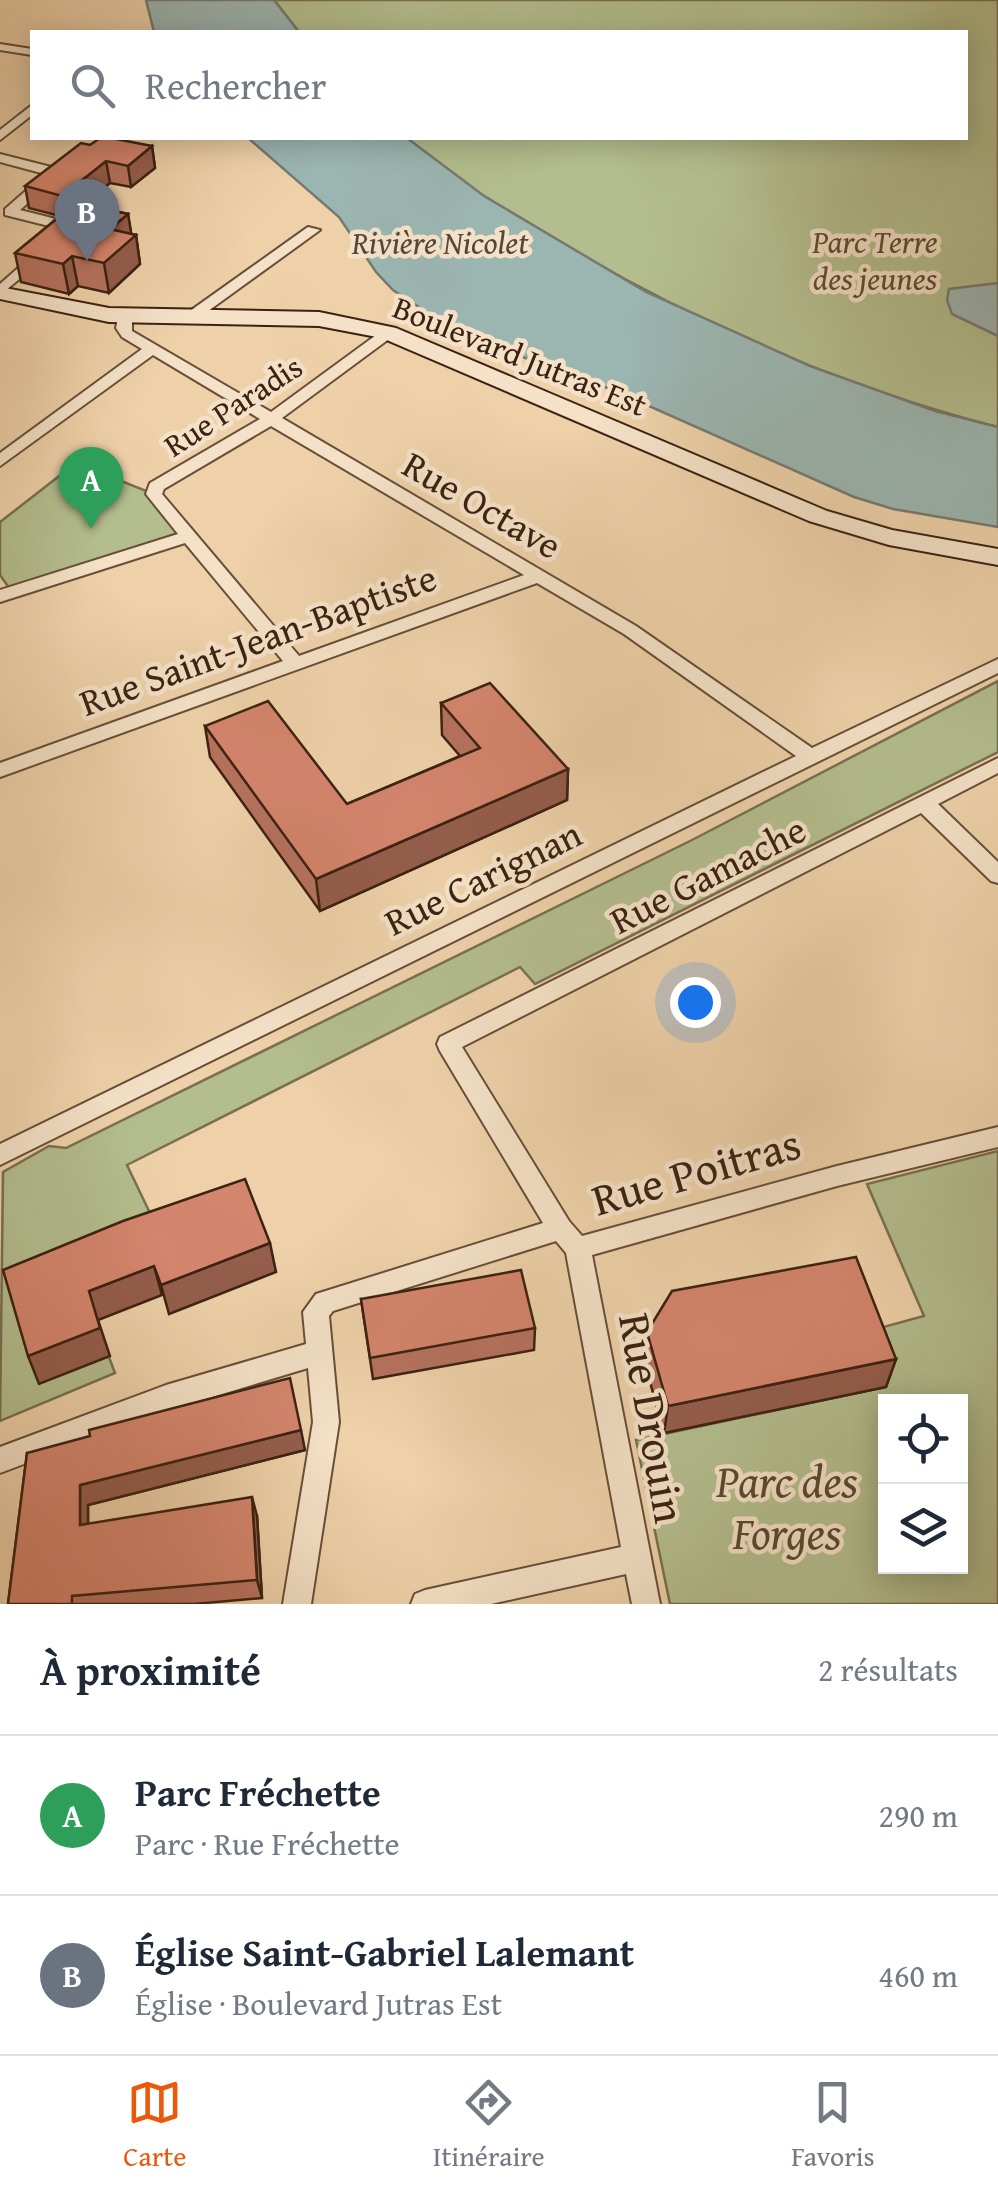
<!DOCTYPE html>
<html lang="fr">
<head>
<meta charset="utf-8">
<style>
  body { margin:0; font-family:"Gentium Book Plus",serif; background:#f6f6f7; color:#1f2937 }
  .controls { position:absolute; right:30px; bottom:30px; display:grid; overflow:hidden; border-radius:0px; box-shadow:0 5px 25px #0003 }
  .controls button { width:90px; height:90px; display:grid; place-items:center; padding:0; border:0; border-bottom:2px solid #e0e1e3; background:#fff; color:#1f2937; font:50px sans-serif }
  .you { position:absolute; left:695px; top:1002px; width:35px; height:35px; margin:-25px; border:8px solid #fff; border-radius:50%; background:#1a73e8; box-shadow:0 0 0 15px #1a73e833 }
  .badge { display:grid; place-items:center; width:65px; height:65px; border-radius:50%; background:#ea580c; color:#fff; font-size:32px; font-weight:700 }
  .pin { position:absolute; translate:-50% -82px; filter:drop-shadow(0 2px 5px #0008) }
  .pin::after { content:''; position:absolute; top:52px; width:35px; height:30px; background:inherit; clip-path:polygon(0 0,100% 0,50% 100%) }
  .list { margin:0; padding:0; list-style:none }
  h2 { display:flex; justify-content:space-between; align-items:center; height:130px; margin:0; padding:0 40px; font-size:42px }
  h2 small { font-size:32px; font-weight:400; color:#747a83 }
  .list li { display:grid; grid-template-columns:65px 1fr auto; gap:30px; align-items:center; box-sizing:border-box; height:160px; padding:0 40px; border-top:2px solid #e0e1e3 }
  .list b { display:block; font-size:38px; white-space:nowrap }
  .list p { margin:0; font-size:32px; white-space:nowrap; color:#747a83 }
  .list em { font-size:32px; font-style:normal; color:#747a83 }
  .icon { flex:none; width:55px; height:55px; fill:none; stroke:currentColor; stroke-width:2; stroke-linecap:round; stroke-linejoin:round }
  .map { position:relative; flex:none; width:998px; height:1604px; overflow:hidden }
  .search { position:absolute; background:#fff; box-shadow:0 5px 25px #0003; left:30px; right:30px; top:30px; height:110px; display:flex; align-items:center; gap:25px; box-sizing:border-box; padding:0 35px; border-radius:0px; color:#747a83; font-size:38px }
  .sheet { height:450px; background:#fff }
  nav { display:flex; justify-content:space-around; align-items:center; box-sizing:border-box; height:140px; border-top:2px solid #e0e1e3; background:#fff; font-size:28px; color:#747a83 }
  nav a { display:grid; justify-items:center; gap:5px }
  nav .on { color:#ea580c }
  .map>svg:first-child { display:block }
  .green { fill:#b3bd8d; stroke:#787050; stroke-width:2.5; fill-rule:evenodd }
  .water { fill:#9bb5b1; stroke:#757a71; stroke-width:2.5 }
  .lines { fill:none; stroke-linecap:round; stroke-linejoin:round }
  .street-casing { stroke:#684e38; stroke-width:4 }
  .secondary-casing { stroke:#3c2212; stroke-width:4 }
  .street { fill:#f4e1c7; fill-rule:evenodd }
  .secondary { fill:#f4e1c7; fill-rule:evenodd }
  .wall { fill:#b6725e; stroke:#3c2212; stroke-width:2.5 }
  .shaded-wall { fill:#945d4c; stroke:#3c2212; stroke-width:2.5 }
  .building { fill:#d4856d; stroke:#3c2212; stroke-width:2.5 }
  .labels { text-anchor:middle; stroke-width:9; stroke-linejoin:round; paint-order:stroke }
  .far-park-label { font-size:32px; font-style:italic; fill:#5a4931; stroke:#f4e1c7 }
  .far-water-label { font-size:32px; font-style:italic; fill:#54473a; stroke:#f4e1c7 }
  .far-street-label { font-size:32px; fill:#3c2212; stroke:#f4e1c7 }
  .street-label { font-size:38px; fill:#3c2212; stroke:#f4e1c7 }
  .near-street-label { font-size:45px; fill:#3c2212; stroke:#f4e1c7 }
  .near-park-label { font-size:45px; font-style:italic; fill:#5a4931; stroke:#f4e1c7 }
</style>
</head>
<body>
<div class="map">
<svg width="998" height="1604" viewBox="0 0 998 1604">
  <rect width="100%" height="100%" fill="#eed1a9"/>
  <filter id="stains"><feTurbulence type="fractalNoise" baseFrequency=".002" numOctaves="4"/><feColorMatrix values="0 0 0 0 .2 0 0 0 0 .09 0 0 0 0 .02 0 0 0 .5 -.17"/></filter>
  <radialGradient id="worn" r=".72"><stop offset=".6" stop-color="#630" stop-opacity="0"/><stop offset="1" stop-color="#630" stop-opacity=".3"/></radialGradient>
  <!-- green -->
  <g class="green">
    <path d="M274,0H998V427C834,385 675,314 532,225C489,199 442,173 407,138H966V32H299Z"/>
    <path d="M76,463L154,494L189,536L12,592L0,575V522Z"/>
    <path d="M998,681V752L535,984L520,967L127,1165L149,1211L132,1251L55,1282L109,1357L115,1373L0,1421L3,1172L49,1146L66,1148L692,840Z"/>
    <path d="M998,1151V1604H670L636,1440L885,1387L865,1332L924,1316L867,1184ZM886,1402H960V1566H886Z"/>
  </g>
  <!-- water -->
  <g class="water">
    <path d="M146,0H274L299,32H154Z"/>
    <path d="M248,138H407L484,196L646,292L810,366L935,411L998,427V527L893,509L854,497L613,390L498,348L425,311L393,290L376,272L339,217Z"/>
    <path d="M998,283V336L952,314L947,300L949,289Z"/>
  </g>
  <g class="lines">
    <defs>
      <g id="street">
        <path d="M0,44L32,49V55L0,50Z"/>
        <path d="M32,105V115L0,140V130Z"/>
        <path d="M0,154L59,169V175L20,210L72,223L74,235H64L61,229L5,215V209L45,174L0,162Z"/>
        <path d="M308,227L320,230L193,322H183V316Z"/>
        <path d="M34,254L46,257L0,295V284Z"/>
        <path d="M125,313L132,317V331L271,412L383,330H393V336L282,418L636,626L812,748L998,659V673L0,1165V1144L796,756L624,634L537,583L0,777V763L283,661L185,543L0,602V590L178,534L146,494L150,483L260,419L153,355L0,466V453L142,349L122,337L116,328L118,317ZM271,426L524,575L299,656L162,494L164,489Z"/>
        <path d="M998,758V773L938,804L998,862V883L991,881L921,813L462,1047L569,1221L582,1236L837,1166L998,1127V1147L837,1186L592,1255L660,1604H632L626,1574L491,1604H411L415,1594L425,1590L621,1547L566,1253L556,1241L333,1311L329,1316L339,1422L311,1604H283L313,1422L308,1368L166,1411L0,1473V1447L166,1385L306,1344L303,1312L316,1294L543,1223L440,1051L437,1044L440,1037Z"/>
      </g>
      <path id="secondary" d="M0,287L109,308L319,312L396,328L827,511L892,530L998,549V565L889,545L809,521L382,338L319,326L109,322L0,299Z"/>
    </defs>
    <!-- street casing -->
    <use href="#street" class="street-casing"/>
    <!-- secondary casing -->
    <use href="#secondary" class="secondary-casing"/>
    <!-- street -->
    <use href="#street" class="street"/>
    <!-- secondary -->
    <use href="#secondary" class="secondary"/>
  </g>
  <!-- wall -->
  <g class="wall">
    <path d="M90,145L152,146L155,168L131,187L110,183L83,204L128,214L131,234L136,235L140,264L109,293L78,286L69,294L21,282L15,253L60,216L29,208L25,186Z"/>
    <path d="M441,703L568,769L567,800L320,911L210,757L205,726L347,804L460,756L442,735Z"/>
    <path d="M361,1299L535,1328L534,1350L373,1379Z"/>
    <path d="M647,1332L896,1359L886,1387L664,1433L644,1360Z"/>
    <path d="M305,1450L88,1505V1524L257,1516L262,1598L194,1604H8L27,1453Z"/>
  </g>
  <!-- shaded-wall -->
  <g class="shaded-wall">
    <path d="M152,146L155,168L131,187L128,166Z"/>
    <path d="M106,161L110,183L66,218L62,196Z"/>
    <path d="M128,214L132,238L136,235L140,264L109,293L104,263L110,229Z"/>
    <path d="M72,256L78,286L69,294L63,264Z"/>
    <path d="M568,769L567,800L320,911L316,879Z"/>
    <path d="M270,1243L276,1272L169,1314L161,1285Z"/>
    <path d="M154,1266L162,1295L98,1320L110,1356L39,1384L28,1356L89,1291Z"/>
    <path d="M896,1359L886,1387L664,1433L668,1406Z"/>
    <path d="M301,1430L305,1450L88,1505V1544L80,1525V1485Z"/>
    <path d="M252,1497L257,1516L262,1598L257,1580Z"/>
  </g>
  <!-- building -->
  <g class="building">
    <path d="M100,138H111L152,146L128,166L106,161L62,196L25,186L81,143L90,145Z"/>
    <path d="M76,203L128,214L110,229L136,235L104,263L72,256L63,264L15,253Z"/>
    <path d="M490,683L568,769L316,879L205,726L268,701L347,804L480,748L441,703Z"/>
    <path d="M245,1179L270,1243L161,1285L154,1266L89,1291L100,1328L28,1356L3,1270L123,1221Z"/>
    <path d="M856,1257L896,1359L668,1406L647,1332L672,1291Z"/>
    <path d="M521,1270L535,1328L370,1358L361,1299Z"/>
    <path d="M290,1378L301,1430L80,1485V1525L252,1497L257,1580L72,1596V1604H8L27,1453L90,1436L89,1430Z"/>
  </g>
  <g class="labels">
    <!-- far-park labels -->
    <g class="far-park-label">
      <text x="875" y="253">Parc Terre<tspan x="875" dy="37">des jeunes</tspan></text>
    </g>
    <!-- far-water labels -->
    <g class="far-water-label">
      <text x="440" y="254">Rivière Nicolet</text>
    </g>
    <!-- far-street labels -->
    <g class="far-street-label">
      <text transform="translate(520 356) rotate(22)" y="11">Boulevard Jutras Est</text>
      <text transform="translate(233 406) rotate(-33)" y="11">Rue Paradis</text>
    </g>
    <!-- street labels -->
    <g class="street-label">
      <text transform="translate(482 505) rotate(30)" y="13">Rue Octave</text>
      <text transform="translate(258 640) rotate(-20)" y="13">Rue Saint-Jean-Baptiste</text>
      <text transform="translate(708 875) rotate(-27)" y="13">Rue Gamache</text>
      <text transform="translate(483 878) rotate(-26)" y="13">Rue Carignan</text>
    </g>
    <!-- near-street labels -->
    <g class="near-street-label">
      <text transform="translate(696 1171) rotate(-16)" y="16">Rue Poitras</text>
      <text transform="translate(653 1418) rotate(80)" y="16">Rue Drouin</text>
    </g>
    <!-- near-park labels -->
    <g class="near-park-label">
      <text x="787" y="1497">Parc des<tspan x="787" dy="52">Forges</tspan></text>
    </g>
  </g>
  <rect width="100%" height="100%" filter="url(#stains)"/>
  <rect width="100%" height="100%" fill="url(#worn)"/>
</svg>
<div class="controls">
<button><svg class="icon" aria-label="locate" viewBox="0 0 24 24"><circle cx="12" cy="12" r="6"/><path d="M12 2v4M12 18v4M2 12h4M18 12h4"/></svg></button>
<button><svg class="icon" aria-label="layers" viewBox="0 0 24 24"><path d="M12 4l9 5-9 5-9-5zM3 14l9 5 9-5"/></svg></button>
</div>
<div class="you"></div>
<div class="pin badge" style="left:91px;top:529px;background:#2e9e5b">A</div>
<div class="pin badge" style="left:87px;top:261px;background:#6b7280">B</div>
<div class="search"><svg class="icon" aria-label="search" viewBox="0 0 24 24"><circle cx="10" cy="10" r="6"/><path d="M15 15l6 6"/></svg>Rechercher</div>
</div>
<section class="sheet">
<h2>À proximité<small>2 résultats</small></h2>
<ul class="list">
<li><span class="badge" style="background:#2e9e5b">A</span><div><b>Parc Fréchette</b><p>Parc · Rue Fréchette</p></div><em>290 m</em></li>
<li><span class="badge" style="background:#6b7280">B</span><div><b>Église Saint-Gabriel Lalemant</b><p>Église · Boulevard Jutras Est</p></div><em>460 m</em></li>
</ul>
</section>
<nav>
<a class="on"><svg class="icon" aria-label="map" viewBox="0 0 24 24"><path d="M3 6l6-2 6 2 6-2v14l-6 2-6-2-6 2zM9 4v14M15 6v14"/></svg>Carte</a>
<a><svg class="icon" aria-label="directions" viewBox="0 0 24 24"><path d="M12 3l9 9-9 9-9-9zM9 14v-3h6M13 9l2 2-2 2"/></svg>Itinéraire</a>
<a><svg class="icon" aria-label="saved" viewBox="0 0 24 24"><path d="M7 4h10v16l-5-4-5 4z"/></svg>Favoris</a>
</nav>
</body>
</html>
